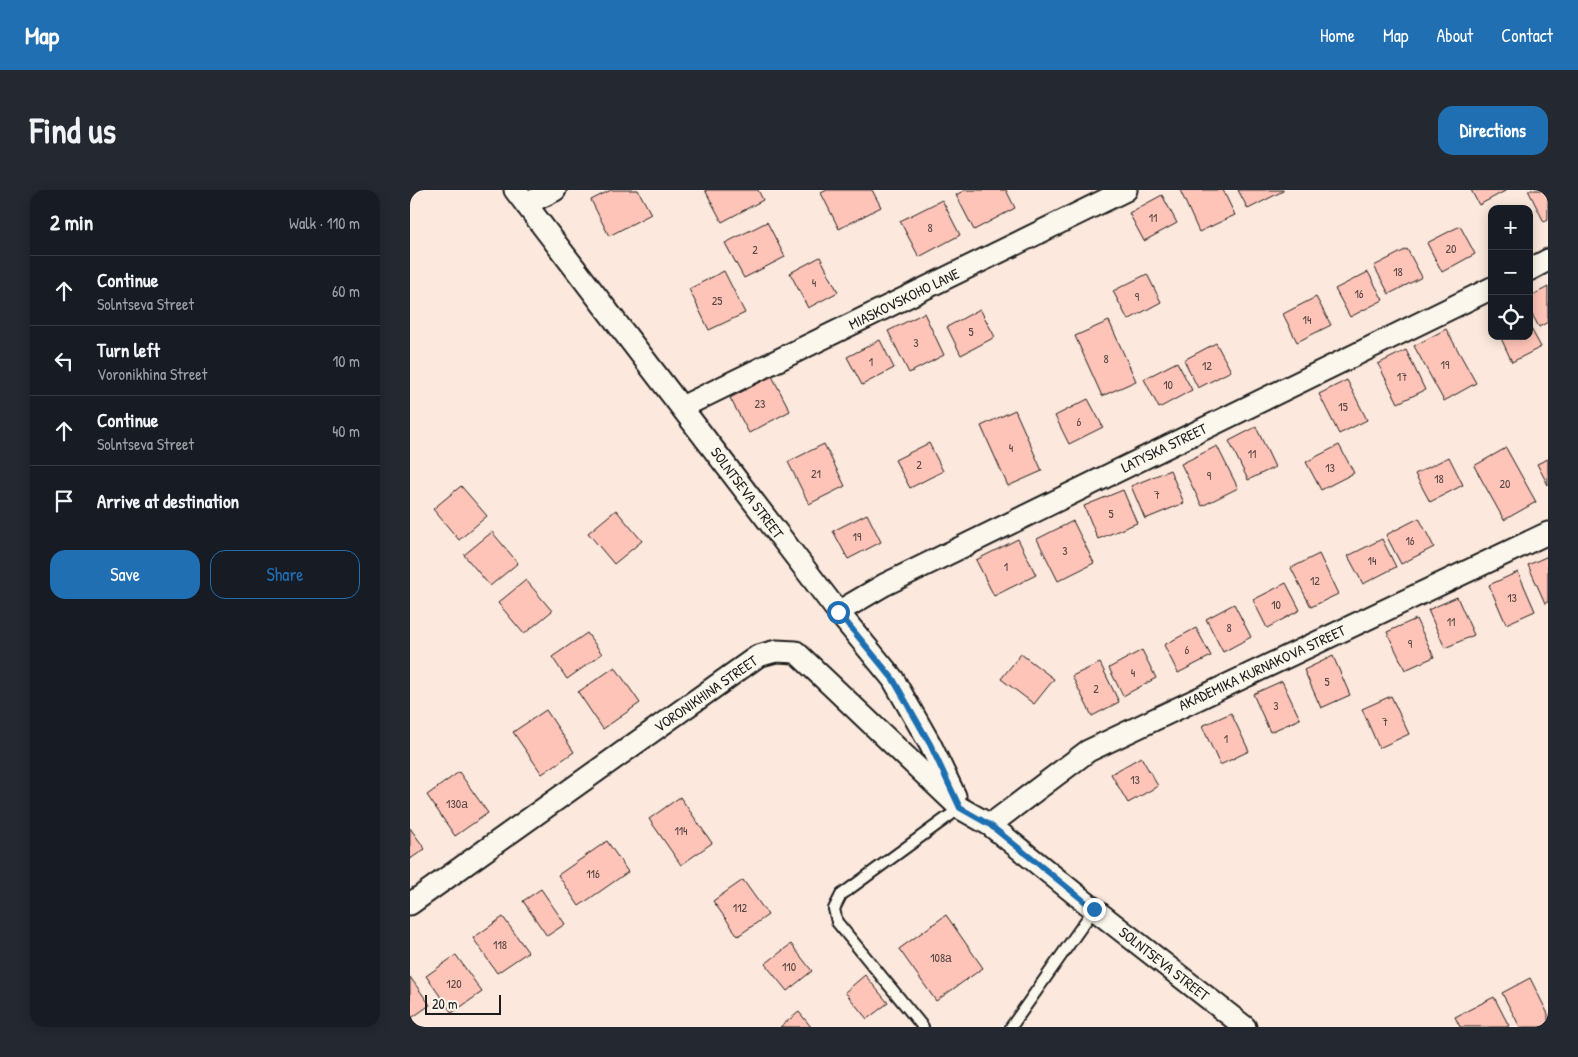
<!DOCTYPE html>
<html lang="en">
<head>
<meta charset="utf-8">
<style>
  body { margin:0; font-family:"Patrick Hand",sans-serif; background:#242831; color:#f1f3f6 }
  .controls { position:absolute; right:15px; top:15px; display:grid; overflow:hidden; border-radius:10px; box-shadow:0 2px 12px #0003 }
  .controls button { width:45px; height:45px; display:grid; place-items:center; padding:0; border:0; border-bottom:1px solid #363941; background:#171b24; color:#f1f3f6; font:25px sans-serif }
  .scale { position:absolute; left:15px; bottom:12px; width:76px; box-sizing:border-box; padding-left:5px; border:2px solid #1c1c1c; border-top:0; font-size:14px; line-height:18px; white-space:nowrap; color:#1c1c1c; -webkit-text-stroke:4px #fbf7ec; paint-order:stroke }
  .stop { position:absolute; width:15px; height:15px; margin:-11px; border:4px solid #1f6fb2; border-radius:50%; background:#fff }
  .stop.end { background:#1f6fb2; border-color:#fff; box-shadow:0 1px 5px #0008 }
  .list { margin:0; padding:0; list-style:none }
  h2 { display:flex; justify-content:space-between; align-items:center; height:65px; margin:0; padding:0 20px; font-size:21px }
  h2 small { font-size:16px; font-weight:400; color:#9ea1a6 }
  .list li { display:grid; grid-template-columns:32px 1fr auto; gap:15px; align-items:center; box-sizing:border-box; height:70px; padding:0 20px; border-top:1px solid #363941 }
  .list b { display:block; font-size:19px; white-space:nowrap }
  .list p { margin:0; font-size:16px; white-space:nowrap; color:#9ea1a6 }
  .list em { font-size:16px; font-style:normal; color:#9ea1a6 }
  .actions { display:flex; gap:10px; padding:15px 20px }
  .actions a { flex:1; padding:11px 0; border:1px solid #1f6fb2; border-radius:15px; text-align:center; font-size:18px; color:#1f6fb2 }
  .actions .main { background:#1f6fb2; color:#fff }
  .icon { flex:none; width:28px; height:28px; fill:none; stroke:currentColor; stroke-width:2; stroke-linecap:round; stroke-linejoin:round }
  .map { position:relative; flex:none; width:1138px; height:837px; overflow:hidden; border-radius:15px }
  header { display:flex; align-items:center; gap:30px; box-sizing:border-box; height:70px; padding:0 25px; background:#1f6fb2; color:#fff }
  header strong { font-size:24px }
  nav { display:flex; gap:28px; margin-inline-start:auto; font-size:18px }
  .intro { display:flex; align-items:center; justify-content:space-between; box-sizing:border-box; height:120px; padding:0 30px }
  h1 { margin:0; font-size:35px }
  .button { padding:12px 22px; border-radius:15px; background:#1f6fb2; color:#fff; font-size:18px; font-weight:700 }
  main { display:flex; gap:30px; padding:0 30px }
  aside { flex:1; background:#171b24; border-radius:15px; box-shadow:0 2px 12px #0003 }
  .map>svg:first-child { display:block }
  .building { fill:#ffc4b8; stroke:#1c1c1c }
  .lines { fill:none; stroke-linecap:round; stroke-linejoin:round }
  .lane-casing { stroke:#1c1c1c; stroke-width:14 }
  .street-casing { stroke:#1c1c1c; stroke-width:25 }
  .lane { stroke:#fbf7ec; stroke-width:10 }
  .street { stroke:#fbf7ec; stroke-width:21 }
  .route { stroke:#1f6fb2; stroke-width:6 }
  .labels { text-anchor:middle; stroke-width:4.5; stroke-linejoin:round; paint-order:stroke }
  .number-label { font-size:12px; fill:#554643 }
  .street-label { font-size:15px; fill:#1c1c1c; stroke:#fbf7ec }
</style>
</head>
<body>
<header>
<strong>Map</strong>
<nav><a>Home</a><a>Map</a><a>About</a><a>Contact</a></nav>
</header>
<div class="intro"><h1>Find us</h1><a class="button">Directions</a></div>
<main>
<aside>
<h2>2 min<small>Walk · 110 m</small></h2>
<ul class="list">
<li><svg class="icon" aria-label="ahead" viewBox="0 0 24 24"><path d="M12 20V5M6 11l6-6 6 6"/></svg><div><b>Continue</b><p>Solntseva Street</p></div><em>60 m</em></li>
<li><svg class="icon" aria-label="left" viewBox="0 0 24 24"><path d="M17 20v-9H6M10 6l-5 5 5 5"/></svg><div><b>Turn left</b><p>Voronikhina Street</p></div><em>10 m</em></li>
<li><svg class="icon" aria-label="ahead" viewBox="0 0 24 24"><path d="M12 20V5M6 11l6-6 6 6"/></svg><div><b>Continue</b><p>Solntseva Street</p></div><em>40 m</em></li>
<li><svg class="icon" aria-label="arrive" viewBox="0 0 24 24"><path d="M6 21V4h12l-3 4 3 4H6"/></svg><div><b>Arrive at destination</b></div></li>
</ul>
<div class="actions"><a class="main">Save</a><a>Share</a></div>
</aside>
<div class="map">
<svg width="1138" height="837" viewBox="0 0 1138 837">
  <rect width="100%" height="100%" fill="#fce8dc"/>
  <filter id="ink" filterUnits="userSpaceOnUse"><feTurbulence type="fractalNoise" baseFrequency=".02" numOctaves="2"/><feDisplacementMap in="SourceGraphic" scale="10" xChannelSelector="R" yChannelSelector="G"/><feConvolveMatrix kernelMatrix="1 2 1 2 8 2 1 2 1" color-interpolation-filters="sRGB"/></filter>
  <g filter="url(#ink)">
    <!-- building -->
    <g class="building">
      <path d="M201,0H228L241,24L199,46L181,10Z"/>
      <path d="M295,0H348L353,10L312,32Z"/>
      <path d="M417,0H462L471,17L429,39L411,3Z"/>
      <path d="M555,0H596L605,18L564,40L546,5Z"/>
      <path d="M770,0H813L825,25L789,42Z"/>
      <path d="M828,0H873V1L838,19Z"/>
      <path d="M1061,0H1097L1069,15Z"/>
      <path d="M1118,0H1138V30L1134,32Z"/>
      <path d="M752,5L767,33L734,51L719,23Z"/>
      <path d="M532,10L550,45L509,67L490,31Z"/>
      <path d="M357,32L375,67L334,88L315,53Z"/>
      <path d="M1050,36L1065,64L1032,82L1017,53Z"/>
      <path d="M997,59L1012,87L979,104L964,76Z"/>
      <path d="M410,67L428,102L398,118L380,83Z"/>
      <path d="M314,81L335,123L299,140L279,99Z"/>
      <path d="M958,82L973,110L940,127L925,99Z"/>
      <path d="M737,84L751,112L718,130L703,101Z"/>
      <path d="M1138,97V132L1129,137L1119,119V107Z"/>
      <path d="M906,107L921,135L887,152L873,124Z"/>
      <path d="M570,119L585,147L551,165L537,137Z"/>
      <path d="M514,123L534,165L499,183L478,141Z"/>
      <path d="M699,131L726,191L692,206L665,146Z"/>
      <path d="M1119,135L1131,157L1102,172L1090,146H1119Z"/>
      <path d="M1036,139L1066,193L1034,211L1004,156Z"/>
      <path d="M470,150L484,178L452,195L437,167Z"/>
      <path d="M806,153L821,181L788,198L774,170Z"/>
      <path d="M996,160L1015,200L988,213L968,174Z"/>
      <path d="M767,172L782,200L749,218L734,189Z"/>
      <path d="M362,186L380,221L339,243L320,208Z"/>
      <path d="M937,190L957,230L929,244L909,204Z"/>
      <path d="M678,209L693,237L659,254L645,226Z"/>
      <path d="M605,220L632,281L598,296L571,236Z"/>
      <path d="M846,237L865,277L838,290L819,251Z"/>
      <path d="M519,253L533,281L500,298L485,270Z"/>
      <path d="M414,254L435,296L399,314L378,272Z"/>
      <path d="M929,255L944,283L911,300L896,272Z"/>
      <path d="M807,256L828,298L792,316L771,274Z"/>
      <path d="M1096,258L1126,312L1094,330L1064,276Z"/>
      <path d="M1039,267L1053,295L1020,312L1005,284Z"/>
      <path d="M1138,269V295L1127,274Z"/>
      <path d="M760,280L774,313L735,329L721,296Z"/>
      <path d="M51,296L77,326L49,350L23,319Z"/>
      <path d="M713,300L727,333L688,349L674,316Z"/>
      <path d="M206,320L232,351L204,374L178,343Z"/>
      <path d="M457,324L471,352L438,369L423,341Z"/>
      <path d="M1009,328L1024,357L991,374L976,345Z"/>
      <path d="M663,331L684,373L648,391L627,349Z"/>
      <path d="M82,342L108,373L80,396L54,365Z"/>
      <path d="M608,349L626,385L584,406L566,370Z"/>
      <path d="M972,349L986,377L953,394L938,366Z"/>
      <path d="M909,364L928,404L901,417L881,378Z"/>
      <path d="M1138,366V412L1135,413L1118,375Z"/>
      <path d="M1108,382L1125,421L1096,434L1079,395Z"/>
      <path d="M116,390L142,421L114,444L88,413Z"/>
      <path d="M876,393L890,420L857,438L843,410Z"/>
      <path d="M1047,407L1064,445L1035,458L1018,420Z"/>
      <path d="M824,414L841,447L813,462L796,429Z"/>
      <path d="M1006,429L1024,467L995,480L977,442Z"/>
      <path d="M786,438L801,466L768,483L754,455Z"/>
      <path d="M177,443L192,464L157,489L142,467Z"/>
      <path d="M732,460L746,488L713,506L699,478Z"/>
      <path d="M611,464L644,489L624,514L591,489Z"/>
      <path d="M923,466L940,505L911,518L894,480Z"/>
      <path d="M690,473L709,512L682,526L662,486Z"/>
      <path d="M205,477L230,513L193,539L168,502Z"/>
      <path d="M872,491L890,529L860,542L843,504Z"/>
      <path d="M981,506L999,544L969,558L952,519Z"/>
      <path d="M136,520L164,562L132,584L103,542Z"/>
      <path d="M821,523L839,561L810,575L792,536Z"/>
      <path d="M731,567L748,596L718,613L701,584Z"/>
      <path d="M49,582L78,623L45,646L17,605Z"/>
      <path d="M270,607L302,653L271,675L239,629Z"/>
      <path d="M0,638L15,659L0,669Z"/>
      <path d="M197,651L218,682L169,716L148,685Z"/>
      <path d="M333,690L358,725L328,746L303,711Z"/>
      <path d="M131,699L155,734L137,746L113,711Z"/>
      <path d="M536,725L573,778L526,811L489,759Z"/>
      <path d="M93,727L118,762L87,783L63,748Z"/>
      <path d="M381,754L402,781L377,801L355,774Z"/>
      <path d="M46,765L72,802L42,823L16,786Z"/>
      <path d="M455,785L478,813L457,829L435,802Z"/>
      <path d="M0,787L20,815L0,829Z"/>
      <path d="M1120,788L1138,824V835L1135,837H1110L1092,803Z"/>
      <path d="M1084,807L1099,836L1096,837H1050L1045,827Z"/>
      <path d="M389,822L401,837H370Z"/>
    </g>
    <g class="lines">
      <defs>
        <g id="lane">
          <path d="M513,837L427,732L424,719L431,705L550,618"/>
          <path d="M601,837L684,719"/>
        </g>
        <g id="street">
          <path d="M105,0L428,422L483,489L520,554L545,606"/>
          <path d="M116,14L145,0"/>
          <path d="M1119,80L1138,70"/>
          <path d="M272,217L716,0"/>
          <path d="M428,422L474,395L1082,98"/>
          <path d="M580,635L678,561L1138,343"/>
          <path d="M0,714L348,466L366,461L386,462L550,618L580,635L684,719L835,837"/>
        </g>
      </defs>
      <!-- lane casing -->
      <use href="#lane" class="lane-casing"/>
      <!-- street casing -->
      <use href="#street" class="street-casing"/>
      <!-- lane -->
      <use href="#lane" class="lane"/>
      <!-- street -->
      <use href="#street" class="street"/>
    </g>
  </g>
  <g class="lines" filter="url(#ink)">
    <!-- route -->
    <path class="route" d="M428,422L483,489L520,554L550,618L580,635L684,719"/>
  </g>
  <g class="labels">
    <!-- number labels -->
    <g class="number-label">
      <text x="743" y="32">11</text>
      <text x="520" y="42">8</text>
      <text x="1041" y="63">20</text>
      <text x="345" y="64">2</text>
      <text x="988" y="86">18</text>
      <text x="404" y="97">4</text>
      <text x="949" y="108">16</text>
      <text x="727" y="111">9</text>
      <text x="307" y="115">25</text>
      <text x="897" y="134">14</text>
      <text x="561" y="146">5</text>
      <text x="506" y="157">3</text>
      <text x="696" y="173">8</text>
      <text x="461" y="176">1</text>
      <text x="1035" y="179">19</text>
      <text x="797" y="180">12</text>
      <text x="992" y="191">17</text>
      <text x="758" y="199">10</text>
      <text x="350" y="218">23</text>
      <text x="933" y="221">15</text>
      <text x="669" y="236">6</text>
      <text x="601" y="262">4</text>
      <text x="842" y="268">11</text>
      <text x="509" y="279">2</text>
      <text x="920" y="282">13</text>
      <text x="406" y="288">21</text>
      <text x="799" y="290">9</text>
      <text x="1029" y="293">18</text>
      <text x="1095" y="298">20</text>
      <text x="747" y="309">7</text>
      <text x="701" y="328">5</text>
      <text x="447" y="351">19</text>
      <text x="1000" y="355">16</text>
      <text x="655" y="365">3</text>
      <text x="962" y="375">14</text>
      <text x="596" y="381">1</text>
      <text x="905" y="395">12</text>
      <text x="1102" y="412">13</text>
      <text x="866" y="419">10</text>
      <text x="1041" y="436">11</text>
      <text x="819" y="442">8</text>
      <text x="1000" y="458">9</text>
      <text x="777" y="464">6</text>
      <text x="723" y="487">4</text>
      <text x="917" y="496">5</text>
      <text x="686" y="503">2</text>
      <text x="866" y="520">3</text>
      <text x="975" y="536">7</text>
      <text x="816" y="553">1</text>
      <text x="725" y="594">13</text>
      <text x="47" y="618">130а</text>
      <text x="271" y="645">114</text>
      <text x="183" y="688">116</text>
      <text x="330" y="722">112</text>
      <text x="90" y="759">118</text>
      <text x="531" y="772">108а</text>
      <text x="379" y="781">110</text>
      <text x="44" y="798">120</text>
    </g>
    <!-- street labels -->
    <g class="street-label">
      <text transform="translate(494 109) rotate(-26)" y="5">MIASKOVSKOHO LANE</text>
      <text transform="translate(754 258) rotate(-26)" y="5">LATYSKA STREET</text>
      <text transform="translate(337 303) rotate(53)" y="5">SOLNTSEVA STREET</text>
      <text transform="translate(852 478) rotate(-25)" y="5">AKADEMIKA KURNAKOVA STREET</text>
      <text transform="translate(296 504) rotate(-35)" y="5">VORONIKHINA STREET</text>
      <text transform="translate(754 774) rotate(38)" y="5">SOLNTSEVA STREET</text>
    </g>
  </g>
</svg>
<div class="controls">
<button>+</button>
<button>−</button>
<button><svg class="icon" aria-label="locate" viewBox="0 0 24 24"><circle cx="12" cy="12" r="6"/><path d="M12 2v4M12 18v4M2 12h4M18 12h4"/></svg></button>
</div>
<div class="scale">20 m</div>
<div class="stop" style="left:428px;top:422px"></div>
<div class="stop end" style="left:684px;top:719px"></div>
</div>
</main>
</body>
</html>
